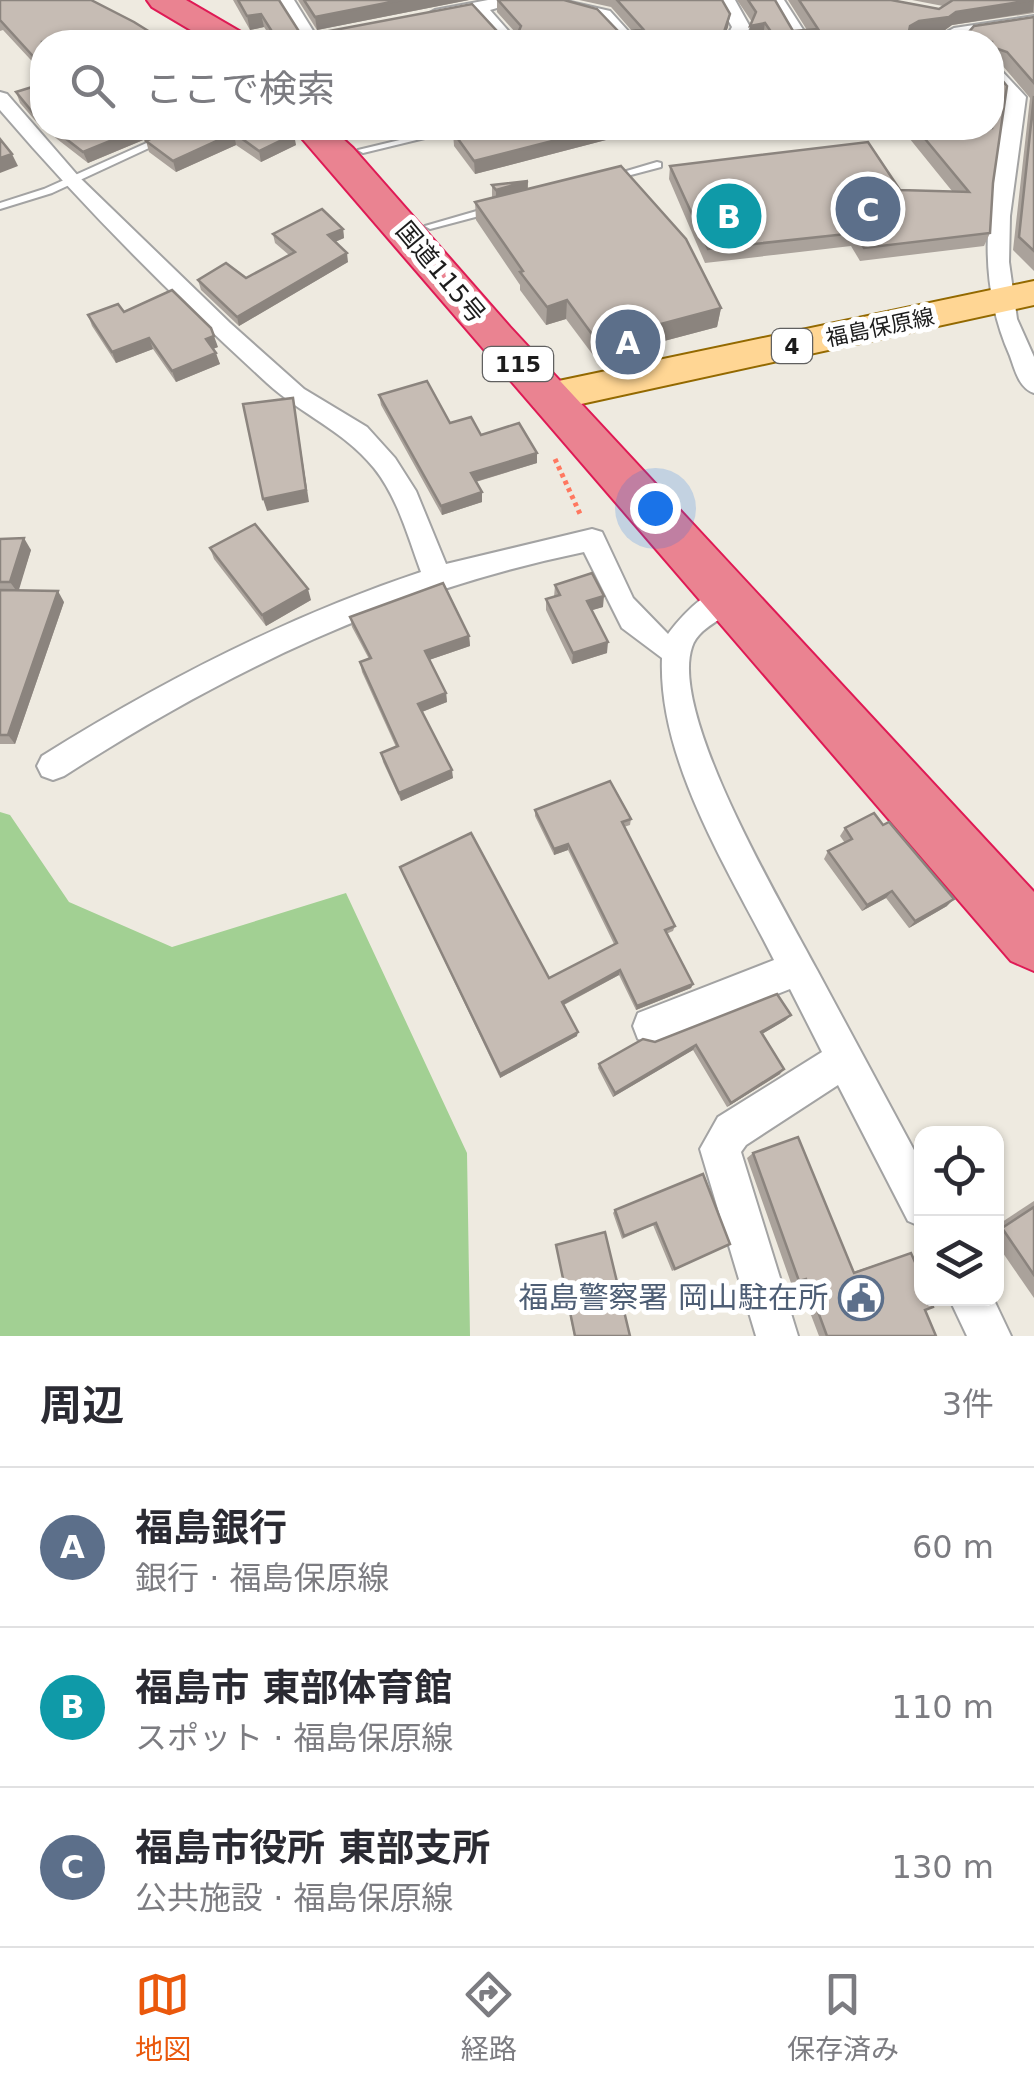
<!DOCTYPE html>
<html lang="ja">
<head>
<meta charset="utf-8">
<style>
  body { margin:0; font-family:"DejaVu Sans","Noto Sans JP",sans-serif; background:#f2f2f3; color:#2b2b33 }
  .controls { position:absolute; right:30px; bottom:30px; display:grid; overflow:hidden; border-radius:20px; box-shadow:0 2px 8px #0004 }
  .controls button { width:90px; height:90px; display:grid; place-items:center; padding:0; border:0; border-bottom:2px solid #e1e1e2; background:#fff; color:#2b2b33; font:50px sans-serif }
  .you { position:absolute; left:655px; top:508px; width:35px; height:35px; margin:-25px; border:8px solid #fff; border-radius:50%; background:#1a73e8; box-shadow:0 0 0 15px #1a73e833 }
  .badge { display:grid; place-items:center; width:65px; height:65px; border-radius:50%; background:#ea580c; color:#fff; font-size:32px; font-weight:700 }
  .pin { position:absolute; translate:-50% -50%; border:5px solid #fff; box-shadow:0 2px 10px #0006 }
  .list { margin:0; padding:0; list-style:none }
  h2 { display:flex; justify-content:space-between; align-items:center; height:130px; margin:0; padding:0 40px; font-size:42px }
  h2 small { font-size:32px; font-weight:400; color:#7c7c81 }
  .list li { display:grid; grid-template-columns:65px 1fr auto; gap:30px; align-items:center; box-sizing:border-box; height:160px; padding:0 40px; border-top:2px solid #e1e1e2 }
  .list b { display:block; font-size:38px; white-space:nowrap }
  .list p { margin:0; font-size:32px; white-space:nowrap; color:#7c7c81 }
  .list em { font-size:32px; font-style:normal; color:#7c7c81 }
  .icon { flex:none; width:55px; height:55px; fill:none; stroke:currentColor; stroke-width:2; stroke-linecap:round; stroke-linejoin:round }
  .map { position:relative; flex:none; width:1034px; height:1336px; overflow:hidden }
  .search { position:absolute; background:#fff; box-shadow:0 2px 8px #0004; left:30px; right:30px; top:30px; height:110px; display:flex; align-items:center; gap:25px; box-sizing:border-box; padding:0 35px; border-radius:40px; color:#7c7c81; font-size:38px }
  .sheet { height:610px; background:#fff }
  nav { display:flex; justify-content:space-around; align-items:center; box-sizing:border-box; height:140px; border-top:2px solid #e1e1e2; background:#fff; font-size:28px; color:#7c7c81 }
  nav a { display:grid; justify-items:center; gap:5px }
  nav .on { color:#ea580c }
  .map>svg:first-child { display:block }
  .forest { fill:#a2d093 }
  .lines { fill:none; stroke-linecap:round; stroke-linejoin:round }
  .lane-casing { stroke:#a3a3a3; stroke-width:4 }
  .street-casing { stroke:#a3a3a3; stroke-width:4 }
  .primary-casing { stroke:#936900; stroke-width:4 }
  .highway-casing { stroke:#df1a55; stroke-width:4 }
  .path { stroke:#ff7860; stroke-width:5; stroke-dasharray:4 4; stroke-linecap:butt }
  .lane { fill:#fff; fill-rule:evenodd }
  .street { fill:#fff; fill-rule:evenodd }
  .primary { fill:#ffd694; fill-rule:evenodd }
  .highway { fill:#ea8391; fill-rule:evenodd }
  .wall { fill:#aaa29b }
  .shaded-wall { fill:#8b847e }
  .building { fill:#c6bcb4; stroke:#8b847e; stroke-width:2.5 }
  .labels { text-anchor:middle; stroke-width:10; stroke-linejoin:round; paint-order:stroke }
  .far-street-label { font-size:22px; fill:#1c1c1c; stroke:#fff }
  .shield { fill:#fff; stroke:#606060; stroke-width:2.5 }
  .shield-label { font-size:22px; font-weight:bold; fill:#1c1c1c }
  .street-label { font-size:25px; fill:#1c1c1c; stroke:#fff }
  .near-service-label { font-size:30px; fill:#4e5e75; stroke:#fff; text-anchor:end }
</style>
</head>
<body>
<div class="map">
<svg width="1034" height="1336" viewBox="0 0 1034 1336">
  <rect width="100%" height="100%" fill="#eeeae0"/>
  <!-- forest -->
  <path class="forest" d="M0,812L10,815L69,902L172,947L346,893L467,1153L470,1336H0Z"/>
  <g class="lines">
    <defs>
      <g id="lane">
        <path d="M180,128H192L52,193L0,209V203L44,189Z"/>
        <path d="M450,128H466L363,153L358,150Z"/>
        <path d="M657,162L661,163V167L608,181L603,178Z"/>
        <path d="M494,206L498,207V211L430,229L425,226Z"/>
      </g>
      <g id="street">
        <path d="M276,0H294L320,42H302Z"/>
        <path d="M488,0H525L490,10L518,42H500L474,13L435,20L426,15L435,10Z"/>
        <path d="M530,0H562L610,11L638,42H619L598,19Z"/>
        <path d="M717,0H735L750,27L742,42H724L732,27Z"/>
        <path d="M766,0H784L811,42H793Z"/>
        <path d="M1034,16V26L954,38L945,33L954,28Z"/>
        <path d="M992,66L999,68L1026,97L1010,216L1009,262L1017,319L1034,357V393C1019,388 1015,370 1010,356C971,268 992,189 1006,98L992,82Z"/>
        <path d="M0,92L7,94L79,177L230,323L304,389L367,427L395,458L416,491L446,564L592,529L602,532L633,598L668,634C683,614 716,578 742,587L746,595C735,617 700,623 692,647C669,715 783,906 817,970C852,1035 887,1100 922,1165V1227L908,1221L838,1085L746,1145L741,1152L798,1336H756L700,1149L718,1117L822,1052L790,989L651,1044L638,1039L633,1026L638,1013L774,960C729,871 658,761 662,658L622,628L584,552C391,592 229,670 64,776L53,780L42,776L37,766L42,756C162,681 286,617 421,572C408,537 398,498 374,468C342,429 303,416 267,383C173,297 83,207 0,110Z"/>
        <path d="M949,1298H993L1011,1336H967Z"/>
      </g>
      <path id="primary" d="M1034,281V305L549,411L534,407L528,397L534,387L549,383Z"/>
      <g id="highway">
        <path d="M147,0H186L246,35L251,42H211L152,7Z"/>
        <path d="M293,128H331L353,148L510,327L1034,892V971L1011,961Z"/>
      </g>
    </defs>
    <!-- lane casing -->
    <use href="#lane" class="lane-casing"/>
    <!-- street casing -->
    <use href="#street" class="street-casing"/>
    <!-- primary casing -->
    <use href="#primary" class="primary-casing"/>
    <!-- highway casing -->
    <use href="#highway" class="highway-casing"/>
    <!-- path -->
    <path class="path" d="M555,459L581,516"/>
    <!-- lane -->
    <use href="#lane" class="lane"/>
    <!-- street -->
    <use href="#street" class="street"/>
    <!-- primary -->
    <use href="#primary" class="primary"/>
    <!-- highway -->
    <use href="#highway" class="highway"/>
  </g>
  <!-- wall -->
  <g class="wall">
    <path d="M0,0L42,42V72L3,30L0,31Z"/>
    <path d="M233,0H279L300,33L515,32L497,12V0L620,33L632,31L611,7L579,0H722L730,14L728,27L722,42H274L264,27L250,30Z"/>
    <path d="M298,0H469L317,30Z"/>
    <path d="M737,0H775L793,31L807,30L788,0H891L939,9L943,6L912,0H1034V13L952,25L945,30L933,32L968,33L1034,17V271L1013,250L1030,98L1002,65L993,62V183L990,233L984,246L860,261L851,246L705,263L669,179L670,166L900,190L952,191L901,128H992V42H767L763,36L748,40L752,22Z"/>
    <path d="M42,84V128H172L88,163L39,125L20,103L16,92Z"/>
    <path d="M285,128L296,145L261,162L236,145L176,172L149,152L146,141Z"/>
    <path d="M474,128H652L475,174L454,146L453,132Z"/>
    <path d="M528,181V189L721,308L717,327L596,359L566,319L546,325L520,290V285L476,220L475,202L492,198V185Z"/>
    <path d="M343,229L344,238L335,242L348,262L239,326L201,290L198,280L246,278L289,255L275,243L273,234Z"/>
    <path d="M124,312L218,347L213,349L220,364L176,382L153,349L116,363L92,326L88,315Z"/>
    <path d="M379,395L481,435L537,453V463L476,482L482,502L442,515L381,405Z"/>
    <path d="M0,539L31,550L18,590L64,602L15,744H0Z"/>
    <path d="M210,548L311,600L266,626L214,559Z"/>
    <path d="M555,585L603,607L592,610L607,653L572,664L546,610V599L554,597Z"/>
    <path d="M350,617L469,636L470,646L429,660L446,693L447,702L422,712L453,778L401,801L383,762L381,753L396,747L362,672L360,662L369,659L352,627Z"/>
    <path d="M535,810L631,819L630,825L624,827L675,926L673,931L666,934L693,984L691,988L636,1010L619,975L564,1005L577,1036L500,1078L400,867L549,978L614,944L568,850L554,855L535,816Z"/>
    <path d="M845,828L947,906L909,928L886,898L862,911L824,859L828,851L845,843L840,836Z"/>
    <path d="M786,1020L762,1034L780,1074L727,1107L693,1050L613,1097L598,1068L599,1064L655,1042Z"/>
    <path d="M753,1153L853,1272L911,1253L925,1310L936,1336H819L798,1281L791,1283L747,1158Z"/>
    <path d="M1034,1201V1298L996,1243V1226Z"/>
    <path d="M615,1210L730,1244L672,1271L653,1225L622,1239L613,1213Z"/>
    <path d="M556,1245L630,1336H574Z"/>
  </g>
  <!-- shaded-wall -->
  <g class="shaded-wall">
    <path d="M401,0H469L317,30L315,17Z"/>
    <path d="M1034,0L1033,12L952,25L945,30L915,34L906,39L910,26L919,21L956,12Z"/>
    <path d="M261,14L264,27L250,30L247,16Z"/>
    <path d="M730,14L728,27L722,42H692L693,38Z"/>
    <path d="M765,23L763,36L748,40L750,26Z"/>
    <path d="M142,128H172L88,163L83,152Z"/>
    <path d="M603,128H652L475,174L474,161Z"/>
    <path d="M234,133L236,145L176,172L173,161Z"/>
    <path d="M294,134L296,145L261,162L259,151Z"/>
    <path d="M12,154L18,166L0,173V158Z"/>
    <path d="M528,181L527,194L496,203V190Z"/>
    <path d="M343,229L344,238L330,244L328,235Z"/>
    <path d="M347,253L348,262L239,326L237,317Z"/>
    <path d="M567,300L566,319L546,325L547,307Z"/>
    <path d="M721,308L717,327L596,359L597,341Z"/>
    <path d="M214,336L218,347L210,350L206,339Z"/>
    <path d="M149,338L153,349L116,363L112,352Z"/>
    <path d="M216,353L220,364L176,382L172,371Z"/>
    <path d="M293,398L309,502L267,511L263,499Z"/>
    <path d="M537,453V463L471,483V473Z"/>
    <path d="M482,492V502L442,515L441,506Z"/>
    <path d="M24,538L31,550L18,593L10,582Z"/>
    <path d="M308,589L311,600L266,626L262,615Z"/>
    <path d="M58,591L64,602L15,744L8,735Z"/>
    <path d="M604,596L603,607L586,612L587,601Z"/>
    <path d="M469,636L470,646L426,661L425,651Z"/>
    <path d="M608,642L607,653L572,664L573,653Z"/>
    <path d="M446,693L447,702L419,713L418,704Z"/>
    <path d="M452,770L453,778L401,801L399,793Z"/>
    <path d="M568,844V850L554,855V849Z"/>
    <path d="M892,891L886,898L862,911L867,905Z"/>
    <path d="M954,899L947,906L909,928L915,921Z"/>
    <path d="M620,970L619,975L561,1006L562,1002Z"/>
    <path d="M693,984L691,988L636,1010L637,1006Z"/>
    <path d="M791,1015L786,1020L757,1037L761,1032Z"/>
    <path d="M578,1032L577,1036L500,1078V1074Z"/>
    <path d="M696,1045L693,1050L613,1097L615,1093Z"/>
    <path d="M784,1069L780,1074L727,1107L731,1103Z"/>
  </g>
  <!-- building -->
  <g class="building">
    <path d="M0,0H91L134,22L166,42H42V66L0,20Z"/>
    <path d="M238,0H279L300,33L324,32L472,4L497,31L518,33L521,26L498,0H564L597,9L620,33L643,29L617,0H722L730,14L724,32L693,38L697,42H287L285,39L278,41L261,14L247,16Z"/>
    <path d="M304,0H401L315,17Z"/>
    <path d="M748,0H775L793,31L818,29L799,0H891L939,9L953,0H1033L956,12L949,17L919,21L910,26L909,31L968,33L974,26L1034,17V83L1007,52L998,49L993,53V69L1007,86L993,183L990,233L864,248L855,233L708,249L670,166L868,142L900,190L969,192L916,128H992V42H778L765,23L750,26L756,12Z"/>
    <path d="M42,84V120L34,114L16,92Z"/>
    <path d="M1034,96V251L1019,237Z"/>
    <path d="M52,128H142L83,152Z"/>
    <path d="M173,128H285L294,134L259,151L234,133L173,161L146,141Z"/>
    <path d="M474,128H603L474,161L453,132Z"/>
    <path d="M0,139L12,154L0,158Z"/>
    <path d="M621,166L686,239L721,308L597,341L567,300L547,307L520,272L523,271L475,202Z"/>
    <path d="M528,181L496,190L492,185Z"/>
    <path d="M322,209L343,229L328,235L347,253L237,317L198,280L226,263L246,278L295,252L273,234Z"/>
    <path d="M172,290L211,328L214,336L206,339L216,353L172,371L149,338L112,352L88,315L118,304L124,312Z"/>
    <path d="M427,381L450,423L471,417L481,435L519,423L537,453L471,473L482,492L441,506L379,395Z"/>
    <path d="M293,398L306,490L263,499L243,404Z"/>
    <path d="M255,524L308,589L262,615L210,548Z"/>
    <path d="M24,538L10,582H0V539Z"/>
    <path d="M592,573L604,596L587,601L608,642L573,653L546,599L560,595L555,585Z"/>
    <path d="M443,583L469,636L425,651L446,693L418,704L452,770L399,793L381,753L398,746L360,662L371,658L350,617Z"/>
    <path d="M0,590L58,591L8,735H0Z"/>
    <path d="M610,781L631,819L622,822L675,926L665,930L693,984L637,1006L620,970L562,1002L578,1032L500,1074L400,867L471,833L549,978L617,943L568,844L554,849L535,810Z"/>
    <path d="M874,813L883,825L889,822L954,899L915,921L892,891L867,905L828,851L852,839L845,828Z"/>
    <path d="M777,994L791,1015L761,1032L784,1069L731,1103L696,1045L615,1093L599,1064L643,1039L655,1042Z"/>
    <path d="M798,1137L854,1273L911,1253L922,1278V1298H930L933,1307L925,1310L936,1336H827L806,1279L799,1281L753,1153Z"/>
    <path d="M703,1174L730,1244L675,1269L656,1223L624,1236L615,1210Z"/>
    <path d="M1034,1207V1275L1002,1228Z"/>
    <path d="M605,1232L630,1336H575L556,1245Z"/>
  </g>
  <!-- icons -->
  <defs>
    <symbol id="civic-ring" viewBox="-11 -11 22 22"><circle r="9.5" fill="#fff" stroke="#5c6f8a" stroke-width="1.5"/><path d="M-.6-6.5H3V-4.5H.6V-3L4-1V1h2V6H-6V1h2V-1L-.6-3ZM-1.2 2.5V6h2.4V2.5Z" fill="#5c6f8a"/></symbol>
  </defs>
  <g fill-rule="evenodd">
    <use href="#civic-ring" x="836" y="1273" width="50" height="50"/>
  </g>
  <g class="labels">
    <!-- far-street labels -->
    <g class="far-street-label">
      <text transform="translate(880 327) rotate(-12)" y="8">福島保原線</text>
    </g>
    <!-- shield labels -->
    <g class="shield">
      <rect x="772" y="329" width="40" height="34" rx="8"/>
      <rect x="483" y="347" width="70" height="34" rx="8"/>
    </g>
    <g class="shield-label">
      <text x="792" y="354">4</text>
      <text x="518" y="372">115</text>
    </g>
    <!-- street labels -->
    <g class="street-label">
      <text transform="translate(441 272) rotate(50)" y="9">国道115号</text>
    </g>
    <!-- near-service labels -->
    <g class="near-service-label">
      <text x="828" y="1308">福島警察署 岡山駐在所</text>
    </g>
  </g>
</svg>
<div class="controls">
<button><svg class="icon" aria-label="locate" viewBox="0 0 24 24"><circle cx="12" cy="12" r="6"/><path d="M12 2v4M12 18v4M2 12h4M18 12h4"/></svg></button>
<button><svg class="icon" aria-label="layers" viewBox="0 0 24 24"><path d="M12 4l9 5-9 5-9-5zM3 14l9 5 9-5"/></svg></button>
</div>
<div class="you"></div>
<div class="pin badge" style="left:628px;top:342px;background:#5c6f8a">A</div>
<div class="pin badge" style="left:729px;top:216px;background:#0f9aa8">B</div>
<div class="pin badge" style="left:868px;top:209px;background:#5c6f8a">C</div>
<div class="search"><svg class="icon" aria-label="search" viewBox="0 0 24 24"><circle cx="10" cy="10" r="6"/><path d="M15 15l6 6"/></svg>ここで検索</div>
</div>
<section class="sheet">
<h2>周辺<small>3件</small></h2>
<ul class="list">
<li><span class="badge" style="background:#5c6f8a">A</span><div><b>福島銀行</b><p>銀行 · 福島保原線</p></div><em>60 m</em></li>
<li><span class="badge" style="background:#0f9aa8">B</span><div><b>福島市 東部体育館</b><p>スポット · 福島保原線</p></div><em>110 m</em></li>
<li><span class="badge" style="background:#5c6f8a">C</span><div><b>福島市役所 東部支所</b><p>公共施設 · 福島保原線</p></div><em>130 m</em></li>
</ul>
</section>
<nav>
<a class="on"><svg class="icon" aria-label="map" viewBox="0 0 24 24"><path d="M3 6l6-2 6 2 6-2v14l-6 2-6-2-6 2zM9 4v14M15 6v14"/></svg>地図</a>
<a><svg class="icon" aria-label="directions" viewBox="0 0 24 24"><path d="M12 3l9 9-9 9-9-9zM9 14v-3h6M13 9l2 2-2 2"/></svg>経路</a>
<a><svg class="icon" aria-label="saved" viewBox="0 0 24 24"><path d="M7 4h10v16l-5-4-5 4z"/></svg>保存済み</a>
</nav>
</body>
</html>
